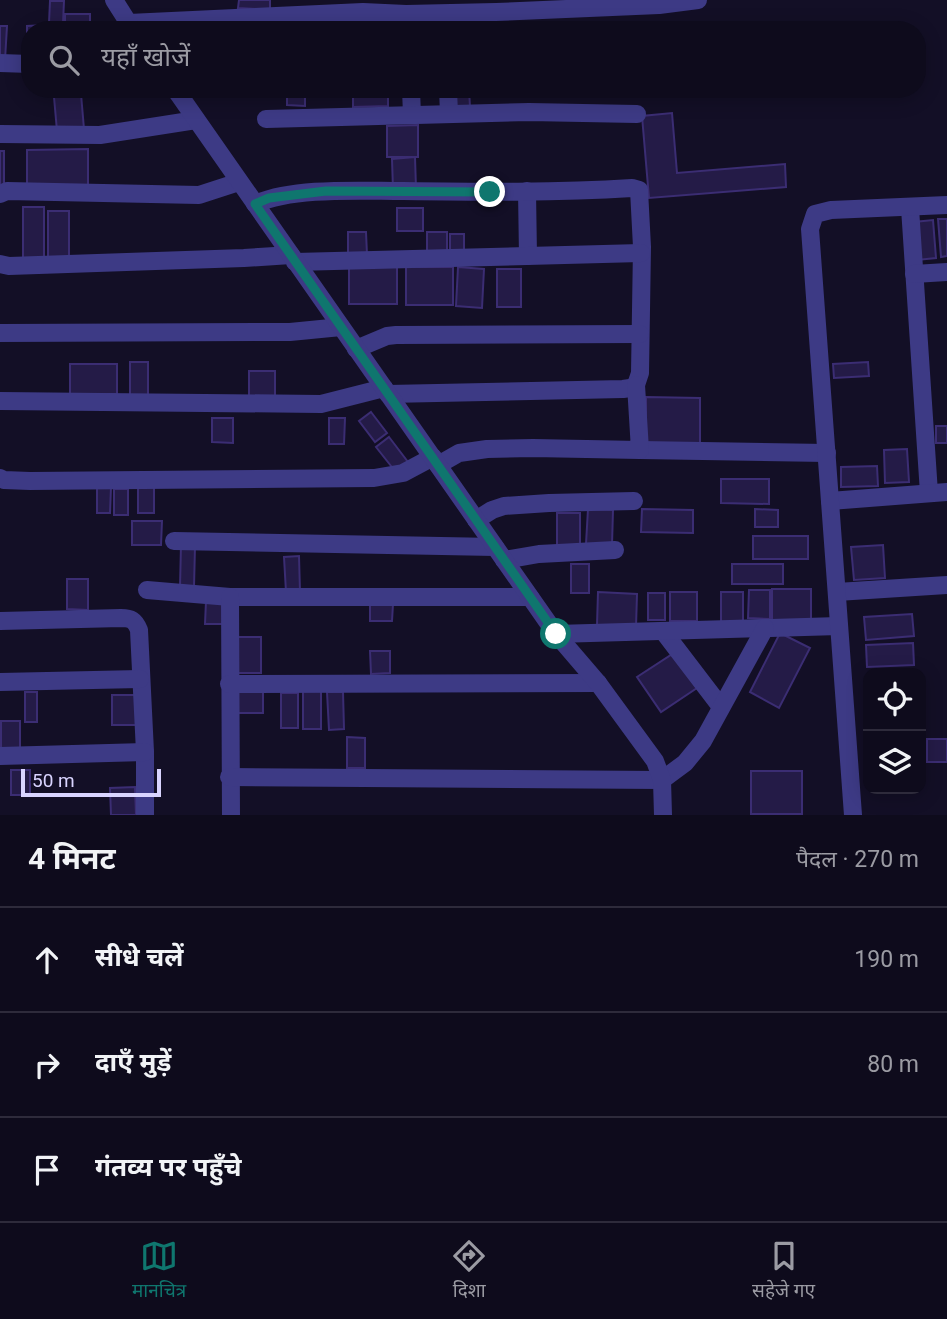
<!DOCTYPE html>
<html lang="hi">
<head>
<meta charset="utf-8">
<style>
  body { margin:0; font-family:Roboto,"Noto Sans Devanagari",sans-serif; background:#171425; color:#f1f3f6 }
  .controls { position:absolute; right:21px; bottom:21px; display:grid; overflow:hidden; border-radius:14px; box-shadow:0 4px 18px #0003 }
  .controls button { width:63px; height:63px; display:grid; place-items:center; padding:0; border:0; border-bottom:2px solid #2e2b3b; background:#0e0b1c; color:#f1f3f6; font:35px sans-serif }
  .scale { position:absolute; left:21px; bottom:18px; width:140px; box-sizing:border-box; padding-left:7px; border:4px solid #d9d4ff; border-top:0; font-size:19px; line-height:24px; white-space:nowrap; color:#d9d4ff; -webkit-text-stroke:5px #130f26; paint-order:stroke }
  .stop { position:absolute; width:21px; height:21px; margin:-16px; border:5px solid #0f766e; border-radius:50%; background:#fff }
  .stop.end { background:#0f766e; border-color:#fff; box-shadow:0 2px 7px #0008 }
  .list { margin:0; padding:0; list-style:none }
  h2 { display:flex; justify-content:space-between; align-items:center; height:91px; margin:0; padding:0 28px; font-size:30px }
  h2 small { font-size:23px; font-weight:400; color:#9b9ba3 }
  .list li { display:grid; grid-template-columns:46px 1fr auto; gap:21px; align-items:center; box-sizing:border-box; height:105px; padding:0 28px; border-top:2px solid #2e2b3b }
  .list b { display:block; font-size:26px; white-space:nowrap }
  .list em { font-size:23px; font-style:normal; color:#9b9ba3 }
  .icon { flex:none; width:38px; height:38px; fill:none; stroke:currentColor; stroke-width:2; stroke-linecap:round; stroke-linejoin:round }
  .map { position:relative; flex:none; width:947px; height:815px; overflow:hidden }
  .search { position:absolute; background:#0e0b1c; box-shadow:0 4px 18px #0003; left:21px; right:21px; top:21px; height:77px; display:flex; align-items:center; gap:18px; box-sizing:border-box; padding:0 24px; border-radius:28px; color:#9b9ba3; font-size:26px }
  .sheet { height:406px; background:#0e0b1c }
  nav { display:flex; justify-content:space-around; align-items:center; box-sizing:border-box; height:98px; border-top:2px solid #2e2b3b; background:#0e0b1c; font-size:19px; color:#9b9ba3 }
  nav a { display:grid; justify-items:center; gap:4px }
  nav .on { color:#0f766e }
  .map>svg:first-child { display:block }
  .building { fill:#241b47; stroke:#3b2d73; stroke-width:2 }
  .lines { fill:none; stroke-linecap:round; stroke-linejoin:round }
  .minor { stroke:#3d3a85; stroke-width:18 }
  .tertiary { stroke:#3d3a85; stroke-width:18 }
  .route { stroke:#0f766e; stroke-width:9 }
</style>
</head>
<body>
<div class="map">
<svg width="947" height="815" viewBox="0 0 947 815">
  <rect width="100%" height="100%" fill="#130f26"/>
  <!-- building -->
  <g class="building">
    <path d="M239,0H270V10L238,8Z"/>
    <path d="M50,1H64L63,23H49Z"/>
    <path d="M65,14H90V25L65,24Z"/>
    <rect x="353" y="21" width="36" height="9"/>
    <path d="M46,25L47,30H30V59H27V26Z"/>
    <path d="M0,26H7L5,60H0Z"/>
    <path d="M287,89H305V106L287,105Z"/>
    <path d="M353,89H388V106L353,107Z"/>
    <path d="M454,89H469L470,107L454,108Z"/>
    <path d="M81,94L84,129L57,131L54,97Z"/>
    <path d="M672,113L677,173L785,164L786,187L649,198L642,116Z"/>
    <path d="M418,125V157H387V126Z"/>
    <path d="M88,149V185L27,186V150Z"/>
    <rect x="0" y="151" width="4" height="34"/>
    <path d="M415,157L416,189L393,190L392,159Z"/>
    <rect x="23" y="207" width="21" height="52"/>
    <rect x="397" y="208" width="26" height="23"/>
    <rect x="48" y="211" width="21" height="47"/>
    <path d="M938,219H947V256L941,257Z"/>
    <path d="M933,220L936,258L917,260L914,222Z"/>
    <path d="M348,232H366L367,255H348Z"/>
    <rect x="427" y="232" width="20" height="23"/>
    <rect x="450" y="234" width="14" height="21"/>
    <rect x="349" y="266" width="48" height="38"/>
    <rect x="406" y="267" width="47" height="38"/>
    <path d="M458,267L484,269L482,308L456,306Z"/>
    <rect x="497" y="269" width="24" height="38"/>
    <rect x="130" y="362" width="18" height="34"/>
    <path d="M868,362L869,376L834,378L833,364Z"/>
    <rect x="70" y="364" width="47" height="30"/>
    <rect x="249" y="371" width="26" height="25"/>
    <path d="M646,397L700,398V444L646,443Z"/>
    <path d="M371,412L387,433L375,442L359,421Z"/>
    <path d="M212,418H233V443L212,442Z"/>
    <path d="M329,418H345L344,444H329Z"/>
    <rect x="936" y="426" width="11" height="17"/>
    <path d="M389,437L408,462L395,471L376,447Z"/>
    <path d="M907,449L909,482L885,483L884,450Z"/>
    <path d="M877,466L878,486L841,487V467Z"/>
    <path d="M721,479H769V504L721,503Z"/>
    <path d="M97,487H111L110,513H97Z"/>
    <rect x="138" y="487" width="16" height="26"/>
    <rect x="114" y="489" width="14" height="26"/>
    <path d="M588,509L613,510L612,545L586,544Z"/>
    <path d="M642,509L693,510V533L641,532Z"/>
    <path d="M755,509L778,510V527H755Z"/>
    <rect x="557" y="513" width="23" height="35"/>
    <path d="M132,521H162L161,545H132Z"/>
    <rect x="753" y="536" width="55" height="23"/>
    <path d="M181,545L195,546L194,587H180Z"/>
    <path d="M883,545L885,578L854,580L851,547Z"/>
    <path d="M299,556L300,592H286L284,557Z"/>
    <rect x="571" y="564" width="18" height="29"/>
    <rect x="732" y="564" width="51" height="20"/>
    <path d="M67,579H88V610L67,609Z"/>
    <rect x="772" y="589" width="39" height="31"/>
    <path d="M749,590H770V619L748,618Z"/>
    <path d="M598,592L637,594L636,627L597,625Z"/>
    <rect x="670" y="592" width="27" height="29"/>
    <rect x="721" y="592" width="22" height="30"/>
    <rect x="648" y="593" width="17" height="27"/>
    <path d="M206,601L227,602L226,624H205Z"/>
    <path d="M370,603L393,604L392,621H370Z"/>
    <path d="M912,614L914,636L866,640L864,617Z"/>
    <path d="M780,633L810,648L779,708L750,692Z"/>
    <path d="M238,637H261V673H237Z"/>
    <path d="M913,643L914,665L867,667L866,645Z"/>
    <path d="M370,651H390V673L371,674Z"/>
    <path d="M674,653L697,688L661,712L637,677Z"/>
    <path d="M237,691L263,692V713H237Z"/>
    <rect x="303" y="691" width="18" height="38"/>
    <rect x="25" y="692" width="12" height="30"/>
    <path d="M327,692H343L344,729L329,730Z"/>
    <rect x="281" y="693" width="17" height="35"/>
    <rect x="112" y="695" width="25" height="30"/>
    <rect x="1" y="721" width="19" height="29"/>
    <path d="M347,737L365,738V768H347Z"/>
    <rect x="927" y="739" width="20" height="23"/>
    <rect x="11" y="770" width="19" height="25"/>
    <rect x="751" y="771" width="51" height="43"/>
    <path d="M135,787L136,815H111L110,788Z"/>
  </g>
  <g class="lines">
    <!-- minor -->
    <g class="minor">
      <path d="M129,23L363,12L406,14L496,12L659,5L698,0"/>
      <path d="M0,63L30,64"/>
      <path d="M411,89L412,115"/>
      <path d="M448,89L449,114"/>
      <path d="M266,119L529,112L637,114"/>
      <path d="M0,134L100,135L196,120"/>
      <path d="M527,191L528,256"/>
      <path d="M0,194L7,191L199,195L239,182"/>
      <path d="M255,204C294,187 359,191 403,191C479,192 556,193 632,188L639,190L642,247L640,373L636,385L630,388L623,389L388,394"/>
      <path d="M910,208L929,493"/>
      <path d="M295,262L641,253"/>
      <path d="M0,264L9,266L244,258L291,255"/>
      <path d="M914,274L947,272"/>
      <path d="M0,333L290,332L341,327"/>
      <path d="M356,349L387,336L396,335L640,334"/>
      <path d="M0,401L321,404L384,388"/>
      <path d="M640,450L827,453"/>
      <path d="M438,465L459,453L487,449L533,448L640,450L636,385"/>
      <path d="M0,478L4,480L30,481L374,478L403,473L433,457"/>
      <path d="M830,501L947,492"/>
      <path d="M476,520L492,510L504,506L549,503L634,501"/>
      <path d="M174,541L495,547"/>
      <path d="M504,560L539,554L615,550"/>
      <path d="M147,590L230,597H530"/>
      <path d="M837,592L947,585"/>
      <path d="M230,597L231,815"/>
      <path d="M0,621L121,618C131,618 135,620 139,630L145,752V815"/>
      <path d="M663,631L721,707"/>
      <path d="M556,634L839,626"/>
      <path d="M0,682L140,679"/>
      <path d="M229,684L598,683"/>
      <path d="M0,756L145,752"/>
      <path d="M229,777L662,780L685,763L703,741L765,628"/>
      <path d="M853,815L810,229L815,214L831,210L947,205"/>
    </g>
    <!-- tertiary -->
    <g class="tertiary">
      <path d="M114,0L133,30"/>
      <path d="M175,89L556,634L598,683L655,761L662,780L663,815"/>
    </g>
  </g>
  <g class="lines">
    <!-- route -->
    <path class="route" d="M490,192L326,191L269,198L255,204L556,634"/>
  </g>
</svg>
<div class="controls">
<button><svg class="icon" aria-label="locate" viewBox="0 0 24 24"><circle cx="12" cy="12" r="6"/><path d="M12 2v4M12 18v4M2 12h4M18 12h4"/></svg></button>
<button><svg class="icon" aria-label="layers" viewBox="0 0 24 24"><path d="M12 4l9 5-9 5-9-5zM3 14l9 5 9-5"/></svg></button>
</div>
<div class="scale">50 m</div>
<div class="stop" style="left:556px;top:634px"></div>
<div class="stop end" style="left:490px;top:192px"></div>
<div class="search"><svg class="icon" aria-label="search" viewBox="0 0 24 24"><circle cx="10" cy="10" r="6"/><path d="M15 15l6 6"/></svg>यहाँ खोजें</div>
</div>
<section class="sheet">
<h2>4 मिनट<small>पैदल · 270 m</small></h2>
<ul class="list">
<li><svg class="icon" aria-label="ahead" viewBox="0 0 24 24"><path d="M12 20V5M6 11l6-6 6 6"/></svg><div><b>सीधे चलें</b></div><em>190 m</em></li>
<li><svg class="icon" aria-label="right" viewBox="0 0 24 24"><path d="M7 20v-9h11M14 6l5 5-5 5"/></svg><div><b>दाएँ मुड़ें</b></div><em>80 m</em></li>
<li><svg class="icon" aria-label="arrive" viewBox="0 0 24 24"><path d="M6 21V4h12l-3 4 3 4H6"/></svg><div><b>गंतव्य पर पहुँचे</b></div></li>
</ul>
</section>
<nav>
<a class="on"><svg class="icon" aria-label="map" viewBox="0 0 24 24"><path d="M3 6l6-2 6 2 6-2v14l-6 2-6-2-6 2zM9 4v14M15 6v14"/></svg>मानचित्र</a>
<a><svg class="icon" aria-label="directions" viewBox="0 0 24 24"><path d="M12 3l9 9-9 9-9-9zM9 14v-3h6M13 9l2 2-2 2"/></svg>दिशा</a>
<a><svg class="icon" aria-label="saved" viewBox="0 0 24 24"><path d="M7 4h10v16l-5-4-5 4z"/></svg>सहेजे गए</a>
</nav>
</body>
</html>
